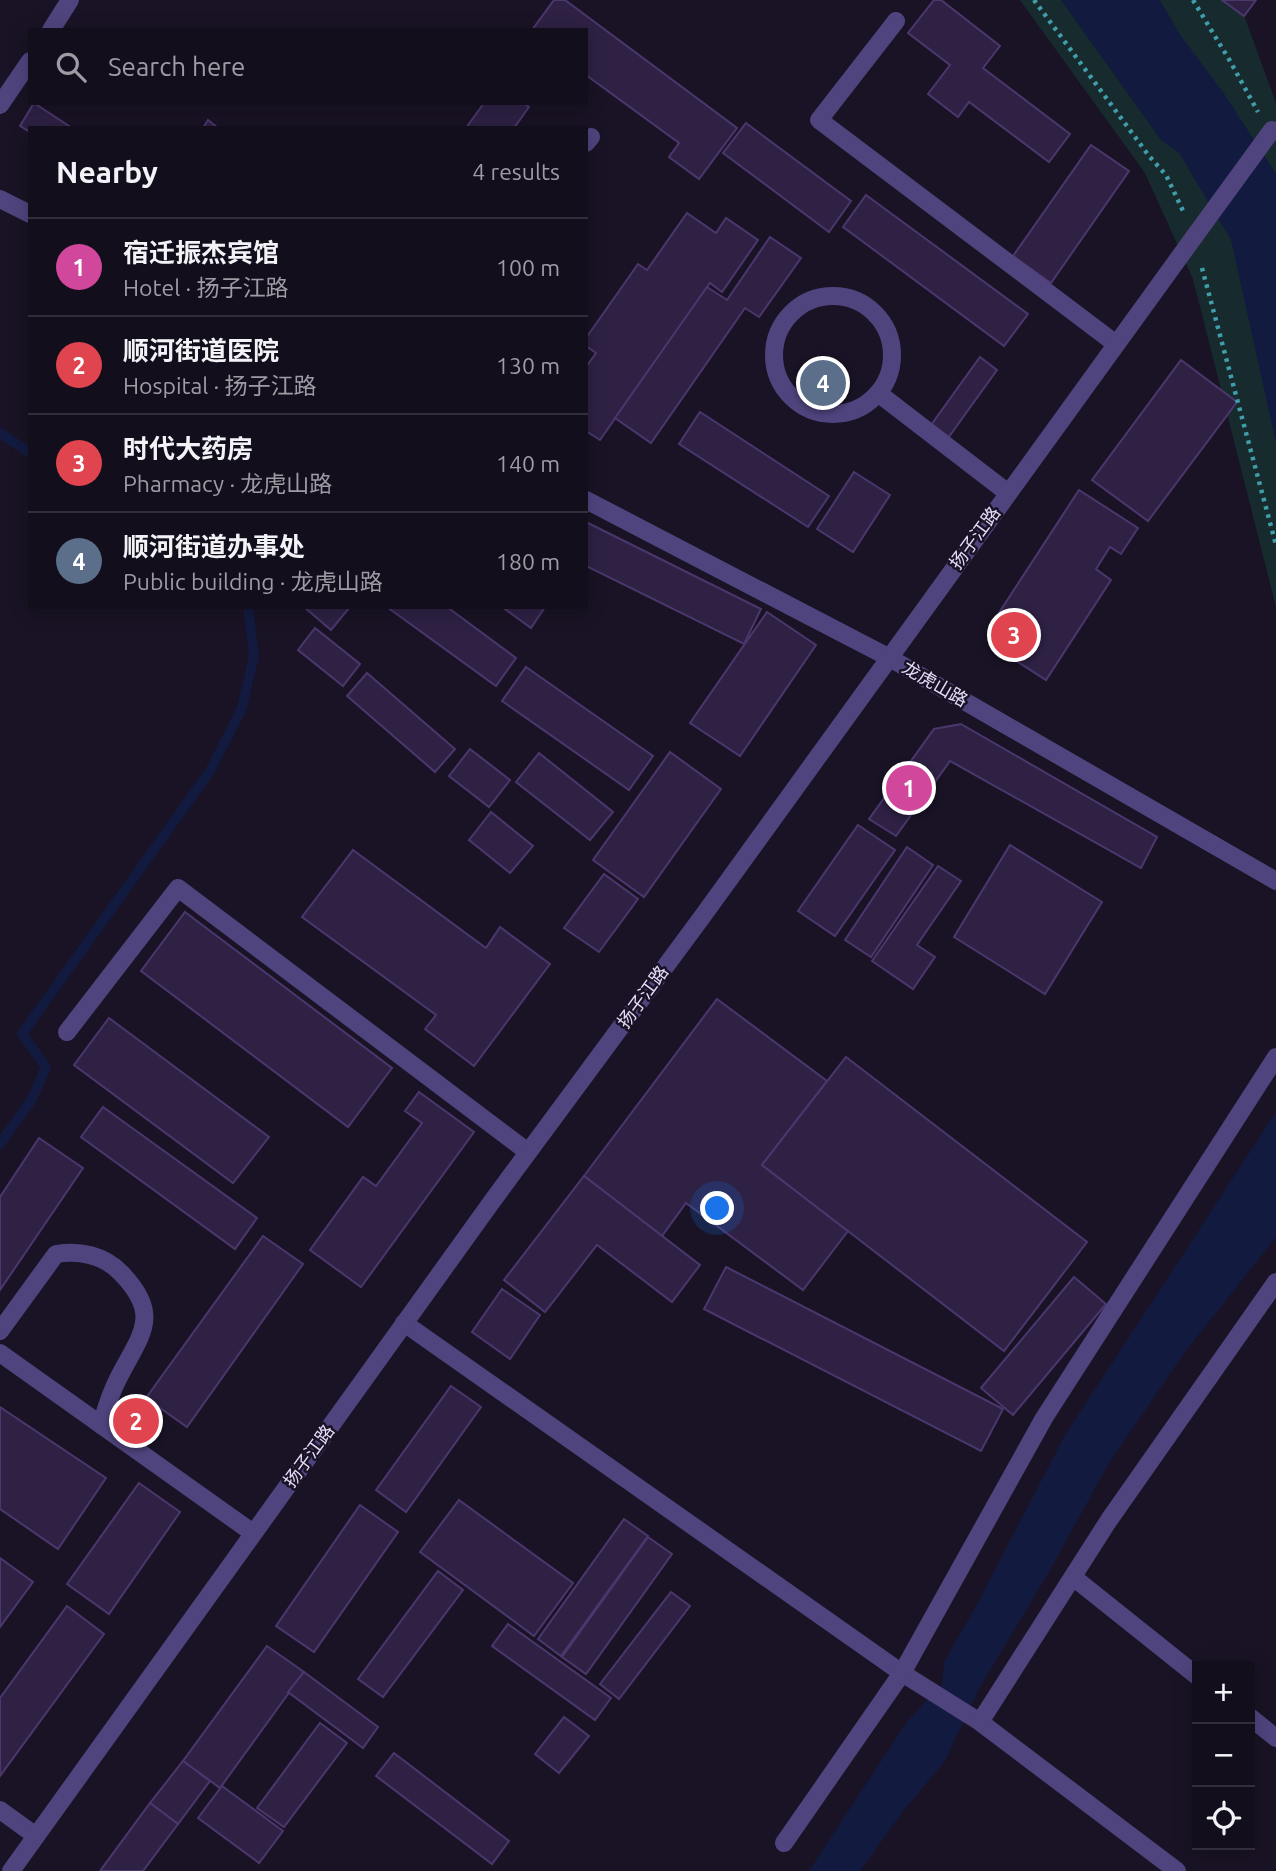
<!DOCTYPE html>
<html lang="en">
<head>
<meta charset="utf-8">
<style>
  body { margin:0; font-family:Ubuntu,"Noto Sans SC",sans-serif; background:#201c29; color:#f1f3f6 }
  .controls { position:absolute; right:21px; bottom:21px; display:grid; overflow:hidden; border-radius:0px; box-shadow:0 4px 18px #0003 }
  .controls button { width:63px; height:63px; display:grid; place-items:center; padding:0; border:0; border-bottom:2px solid #322e3b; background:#130e1c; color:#f1f3f6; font:35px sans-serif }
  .you { position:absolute; left:718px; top:1209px; width:24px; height:24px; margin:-18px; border:5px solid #fff; border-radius:50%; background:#1a73e8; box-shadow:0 0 0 10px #1a73e833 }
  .badge { display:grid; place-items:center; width:46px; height:46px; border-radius:50%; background:#22ace1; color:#fff; font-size:23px; font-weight:700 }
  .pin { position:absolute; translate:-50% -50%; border:4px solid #fff; box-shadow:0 2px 7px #0006 }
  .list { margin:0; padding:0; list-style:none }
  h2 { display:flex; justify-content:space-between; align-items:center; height:91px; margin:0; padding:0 28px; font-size:30px }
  h2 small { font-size:23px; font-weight:400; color:#9d9ca3 }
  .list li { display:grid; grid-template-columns:46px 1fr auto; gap:21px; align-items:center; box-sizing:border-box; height:98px; padding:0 28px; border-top:2px solid #322e3b }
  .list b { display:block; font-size:26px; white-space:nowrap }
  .list p { margin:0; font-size:23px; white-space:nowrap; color:#9d9ca3 }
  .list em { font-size:23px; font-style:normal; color:#9d9ca3 }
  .icon { flex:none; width:38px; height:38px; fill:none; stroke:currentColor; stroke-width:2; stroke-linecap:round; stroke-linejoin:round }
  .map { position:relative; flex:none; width:1276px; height:1871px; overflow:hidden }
  .search { position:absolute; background:#130e1c; box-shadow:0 4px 18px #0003; left:28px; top:28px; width:560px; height:77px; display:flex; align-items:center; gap:18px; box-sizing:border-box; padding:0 24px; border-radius:0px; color:#9d9ca3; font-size:26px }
  .panel { position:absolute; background:#130e1c; box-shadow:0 4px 18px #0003; left:28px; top:126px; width:560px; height:483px; border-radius:0px }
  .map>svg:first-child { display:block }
  .green { fill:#172b2f }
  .water { fill:#121a3f }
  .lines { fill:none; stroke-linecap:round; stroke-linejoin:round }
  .stream { stroke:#121a3f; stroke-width:10 }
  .building { fill:#2e2144; stroke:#4b376d; stroke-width:2 }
  .path { stroke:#409eaa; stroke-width:4.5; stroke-dasharray:3.5 5; stroke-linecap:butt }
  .minor { stroke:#50447e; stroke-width:18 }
  .minor-bridge { stroke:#50447e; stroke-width:18 }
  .labels { text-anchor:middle; stroke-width:5; stroke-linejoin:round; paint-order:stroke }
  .street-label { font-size:18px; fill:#e5dcfa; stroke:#191325 }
</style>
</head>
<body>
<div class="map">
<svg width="1276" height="1871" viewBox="0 0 1276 1871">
  <rect width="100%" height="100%" fill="#191325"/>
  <!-- green -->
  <path class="green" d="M1020,0H1233L1245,18L1276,103V607L1193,279L1145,173Z"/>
  <!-- water -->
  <g class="water">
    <path d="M1061,0H1160L1179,33L1225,95L1276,174V443L1231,240L1179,153L1161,140Z"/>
    <path d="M1276,1112V1237L1185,1352L1109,1463L1049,1572L980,1687L945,1761L904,1810L860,1871H809L906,1723L942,1684L944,1662L976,1606L1065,1435Z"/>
  </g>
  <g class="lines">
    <!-- stream -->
    <g class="stream">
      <path d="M0,433L30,453"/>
      <path d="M0,1144L32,1099L46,1067L22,1034L210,771L242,708L254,656L248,607"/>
    </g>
  </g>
  <!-- building -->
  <g class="building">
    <path d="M554,0H565L737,128L699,179L669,157L679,143L586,75V30H532Z"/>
    <path d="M934,0H941L1000,46L983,68L1070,134L1049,162L969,102L958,117L928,94L950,65L908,33Z"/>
    <path d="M1222,0H1256L1244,16Z"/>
    <path d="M34,103L72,128H30V132L20,126Z"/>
    <path d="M484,103H524L529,107L514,128H466Z"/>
    <path d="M208,120L218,128H203Z"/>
    <path d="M746,123L851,201L829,232L723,153Z"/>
    <path d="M1091,145L1129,171L1051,283L1013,256Z"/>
    <path d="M866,195L1028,314L1004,346L843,227Z"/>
    <path d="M687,213L716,233L726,218L758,240L722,292L710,283L600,440L586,431V367L596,353L586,346V338L638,264L647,270Z"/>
    <path d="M770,237L801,258L759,317L745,308L651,443L615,418L707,287L727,300Z"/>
    <path d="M980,357L997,370L948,438L931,425Z"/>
    <path d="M1181,360L1237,402L1148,521L1092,480Z"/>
    <path d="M700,412L829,496L808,527L679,444Z"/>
    <path d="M854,472L890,495L853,552L817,529Z"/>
    <path d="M1079,490L1138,528L1121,554L1110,547L1096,569L1111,580L1046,680L1007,655L996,642L993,622Z"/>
    <path d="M586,522L761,609L744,644L586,566Z"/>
    <path d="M304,607H350L331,630Z"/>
    <path d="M387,607H447L516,658L496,686Z"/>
    <path d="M502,607H545L531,628Z"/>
    <path d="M767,612L816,645L740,756L690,723Z"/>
    <path d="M315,628L360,664L343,686L298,650Z"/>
    <path d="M526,667L653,756L629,790L502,701Z"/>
    <path d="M367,673L455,749L435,772L347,696Z"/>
    <path d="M961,724L1157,837L1141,868L950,761L896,836L869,819L934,729Z"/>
    <path d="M470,749L510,780L489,807L449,776Z"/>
    <path d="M670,752L721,789L644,897L593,860Z"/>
    <path d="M539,753L613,812L590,840L516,782Z"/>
    <path d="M491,812L533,846L510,873L469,840Z"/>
    <path d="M858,825L895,850L835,936L798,911Z"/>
    <path d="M1010,845L1102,902L1045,994L954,937Z"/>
    <path d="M907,847L933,865L871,957L845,940Z"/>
    <path d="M353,850L486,948L500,927L550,964L474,1066L425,1029L436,1015L302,917Z"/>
    <path d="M938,866L961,881L917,945L935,957L913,989L872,961Z"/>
    <path d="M604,874L638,899L599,952L564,928Z"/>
    <path d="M185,912L392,1068L348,1127L141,971Z"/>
    <path d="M717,999L827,1081L762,1165L848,1231L803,1290L686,1203L662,1236L584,1176Z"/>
    <path d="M109,1018L269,1137L233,1183L74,1065Z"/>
    <path d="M846,1057L1087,1242L1004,1351L762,1165Z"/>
    <path d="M419,1092L474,1132L361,1287L310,1250L363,1177L376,1186L422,1123L405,1111Z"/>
    <path d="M103,1107L257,1218L235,1249L81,1137Z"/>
    <path d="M39,1138L83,1168L0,1290V1197Z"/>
    <path d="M584,1176L700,1265L672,1302L597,1245L545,1312L504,1280Z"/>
    <path d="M263,1236L303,1264L187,1427L146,1398Z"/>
    <path d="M726,1267L1003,1409L981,1451L704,1309Z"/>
    <path d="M1074,1277L1106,1304L1013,1415L981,1388Z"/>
    <path d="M502,1289L540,1315L510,1359L472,1332Z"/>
    <path d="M451,1386L481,1407L406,1512L376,1490Z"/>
    <path d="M0,1407L106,1478L58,1549L0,1509Z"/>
    <path d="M139,1483L180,1512L109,1614L67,1584Z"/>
    <path d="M459,1500L573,1583L534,1636L420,1552Z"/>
    <path d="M360,1505L398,1532L314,1652L276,1626Z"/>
    <path d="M624,1519L648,1536L561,1656L538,1639Z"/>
    <path d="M648,1537L672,1554L586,1674L562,1657Z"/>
    <path d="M0,1558L33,1582L0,1627Z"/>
    <path d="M438,1571L463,1590L383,1697L358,1679Z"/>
    <path d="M671,1592L690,1606L619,1699L600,1684Z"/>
    <path d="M67,1606L104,1634L0,1776V1698Z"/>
    <path d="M508,1624L611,1698L595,1720L492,1646Z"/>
    <path d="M267,1646L304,1672L220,1788L183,1761Z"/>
    <path d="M304,1672L378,1727L363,1748L288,1692Z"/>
    <path d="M564,1717L589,1736L559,1773L535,1754Z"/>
    <path d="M320,1723L347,1743L284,1827L257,1808Z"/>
    <path d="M394,1753L509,1841L492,1864L376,1776Z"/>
    <path d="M183,1761L210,1781L178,1824L150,1803Z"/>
    <path d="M222,1786L283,1831L259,1863L198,1818Z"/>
    <path d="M150,1803L178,1824L143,1871H100Z"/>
  </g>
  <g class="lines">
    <!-- path -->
    <g class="path">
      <path d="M1034,0L1149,156L1166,175L1184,213"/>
      <path d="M1193,0L1230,61L1258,112"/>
      <path d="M1202,268L1276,545"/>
    </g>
    <!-- minor -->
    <g class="minor">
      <path d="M896,21L819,120L1116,344"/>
      <path d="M51,30L70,0"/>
      <path d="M0,105L30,61"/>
      <path d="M586,143L591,137"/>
      <path d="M0,199L30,214"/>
      <circle cx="833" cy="355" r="59"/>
      <path d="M878,393L1008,493"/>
      <path d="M586,500L888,657L1276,881"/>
      <path d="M67,1032L178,888L528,1152"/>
      <path d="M404,1323L902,1673L980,1722L1177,1871"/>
      <path d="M0,1331L56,1254C79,1250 104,1255 121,1273C163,1316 140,1335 118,1379C110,1394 106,1409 101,1425"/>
      <path d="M0,1353L253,1533"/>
      <path d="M1073,1577L1197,1676"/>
      <path d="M1250,1717L1276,1738"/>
      <path d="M980,1722L1109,1520L1276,1282"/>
      <path d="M0,1810L36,1836"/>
      <path d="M784,1843L902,1673L1044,1418L1276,1057"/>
      <path d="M11,1871L493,1200L702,917L1194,237"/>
    </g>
    <!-- minor-bridge -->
    <path class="minor-bridge" d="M1194,237L1272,130"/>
  </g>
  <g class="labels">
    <!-- street labels -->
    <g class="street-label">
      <text transform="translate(975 538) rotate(-54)" y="6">扬子江路</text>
      <text transform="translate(935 684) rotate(30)" y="6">龙虎山路</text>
      <text transform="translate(643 997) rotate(-54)" y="6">扬子江路</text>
      <text transform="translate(309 1456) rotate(-54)" y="6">扬子江路</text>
    </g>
  </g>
</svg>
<div class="controls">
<button>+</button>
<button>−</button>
<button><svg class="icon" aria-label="locate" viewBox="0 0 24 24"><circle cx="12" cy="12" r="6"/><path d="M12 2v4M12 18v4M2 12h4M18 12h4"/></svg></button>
</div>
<div class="you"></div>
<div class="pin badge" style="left:909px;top:788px;background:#d1479c">1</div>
<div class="pin badge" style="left:136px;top:1421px;background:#e0444e">2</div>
<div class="pin badge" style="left:1014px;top:635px;background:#e0444e">3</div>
<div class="pin badge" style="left:823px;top:383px;background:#5c6f8a">4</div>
<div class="search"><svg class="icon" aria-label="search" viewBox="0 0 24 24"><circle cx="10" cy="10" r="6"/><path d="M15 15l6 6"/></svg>Search here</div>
<section class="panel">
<h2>Nearby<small>4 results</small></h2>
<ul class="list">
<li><span class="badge" style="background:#d1479c">1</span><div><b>宿迁振杰宾馆</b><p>Hotel · 扬子江路</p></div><em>100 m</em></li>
<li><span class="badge" style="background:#e0444e">2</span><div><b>顺河街道医院</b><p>Hospital · 扬子江路</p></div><em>130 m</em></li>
<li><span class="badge" style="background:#e0444e">3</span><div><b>时代大药房</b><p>Pharmacy · 龙虎山路</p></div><em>140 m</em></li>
<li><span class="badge" style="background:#5c6f8a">4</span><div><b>顺河街道办事处</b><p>Public building · 龙虎山路</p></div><em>180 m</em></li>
</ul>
</section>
</div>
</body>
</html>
